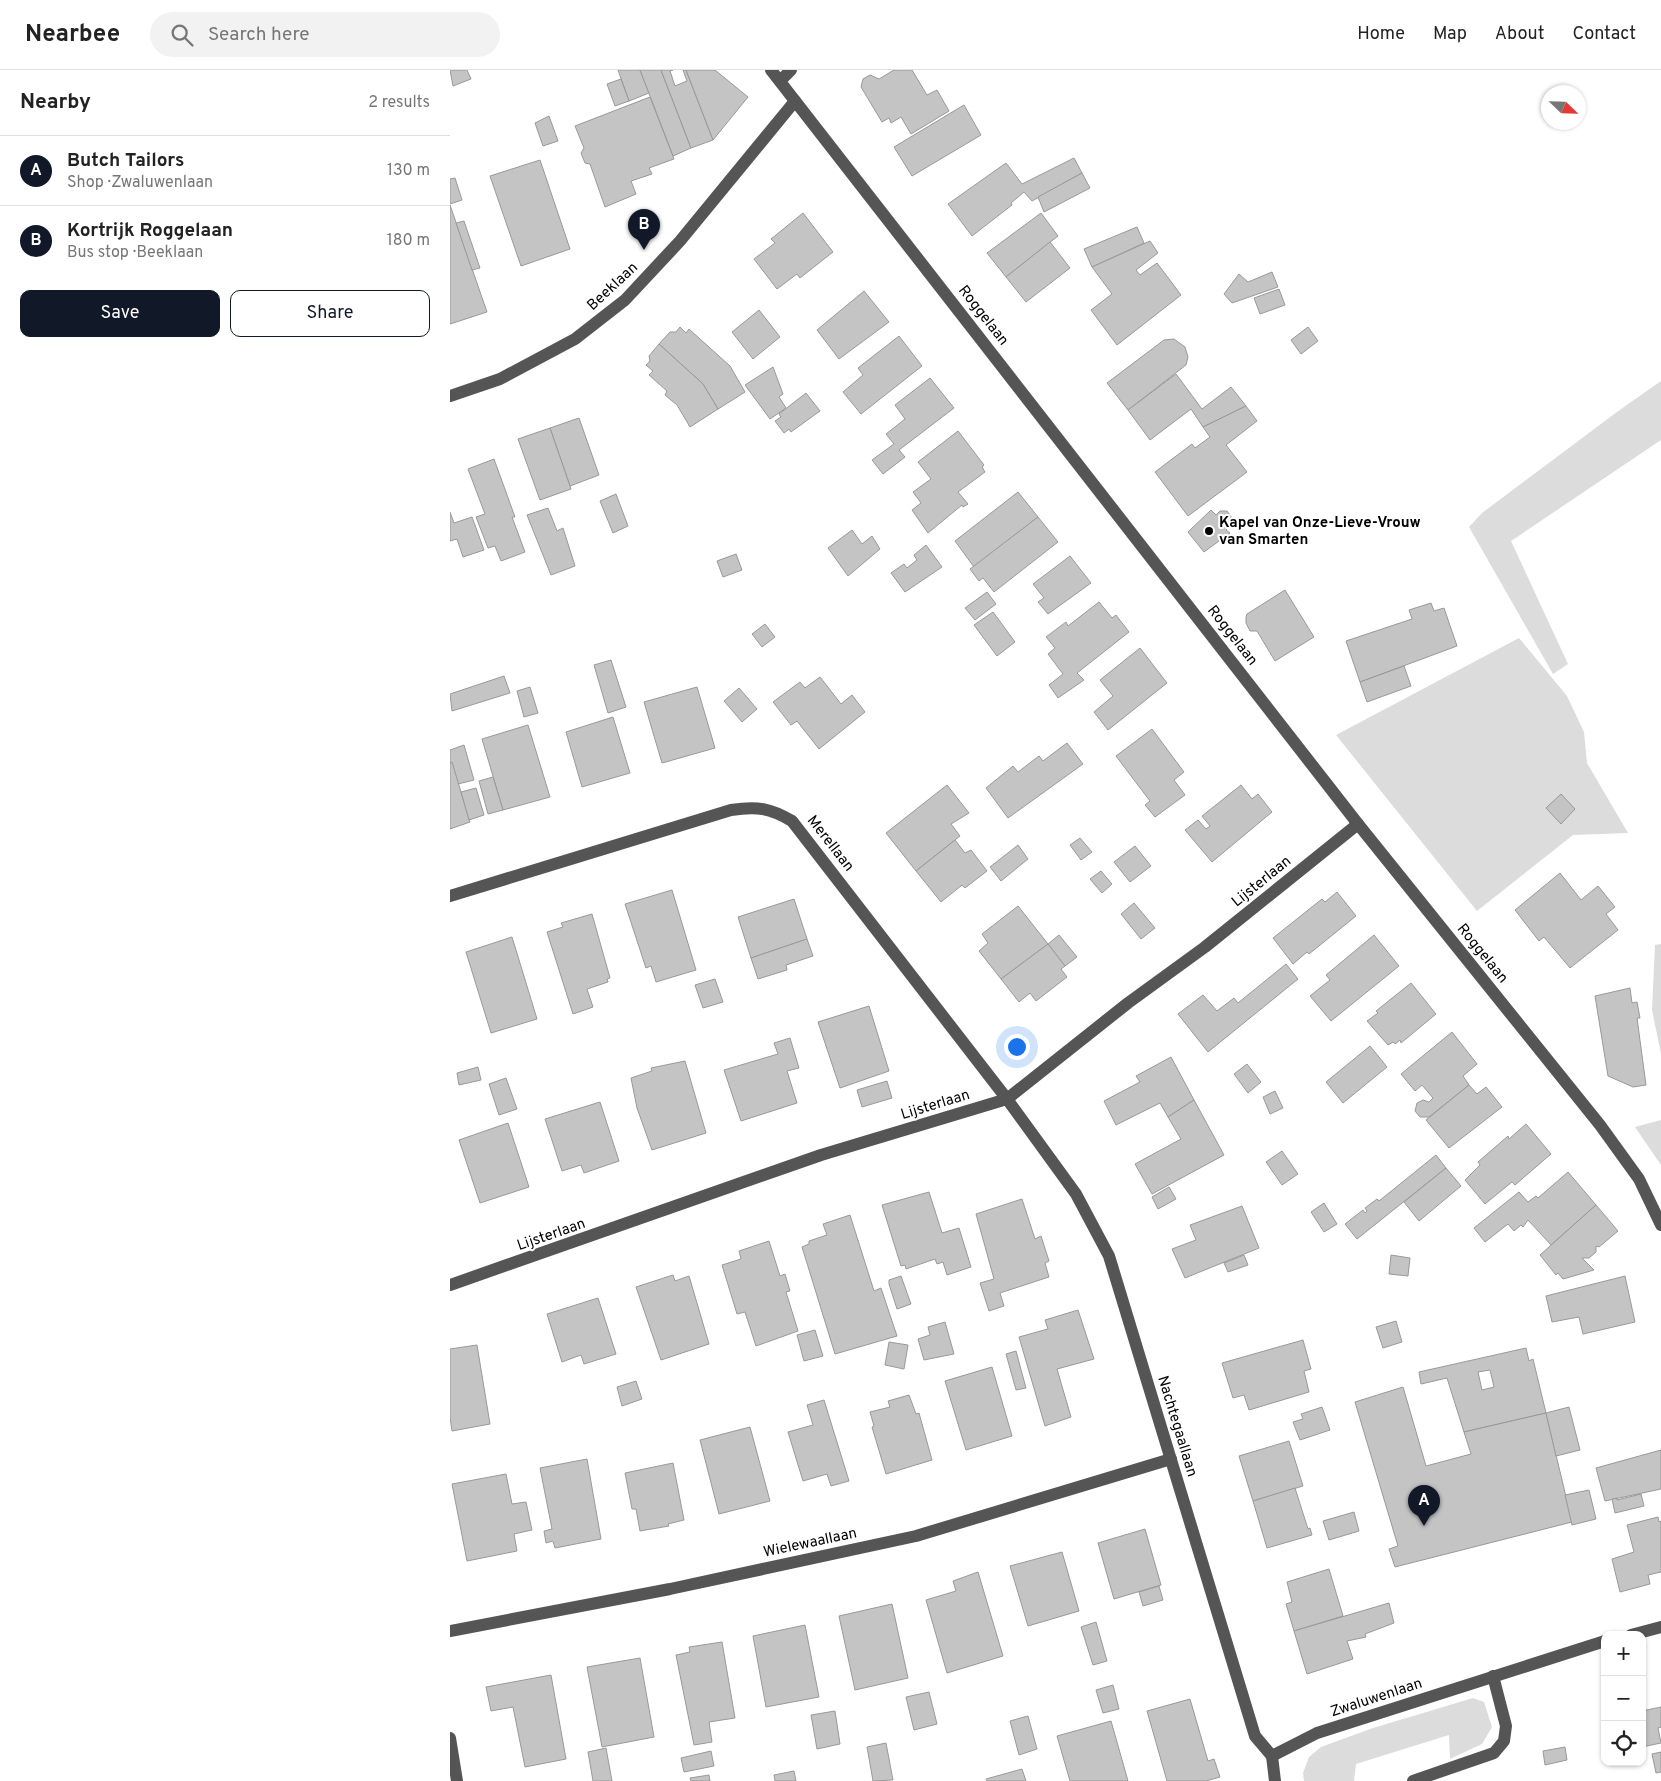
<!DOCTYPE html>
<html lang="en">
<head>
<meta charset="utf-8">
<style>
  body { margin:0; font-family:Overpass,sans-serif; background:#f2f2f2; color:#222 }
  .controls { position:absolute; right:15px; bottom:15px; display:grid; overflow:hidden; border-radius:10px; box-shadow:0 1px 4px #0004 }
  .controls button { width:45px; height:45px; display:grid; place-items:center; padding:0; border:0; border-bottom:1px solid #e0e0e0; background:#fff; color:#222; font:25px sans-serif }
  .compass { position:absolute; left:1091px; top:15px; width:45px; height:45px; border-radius:50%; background:#fff; box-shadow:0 1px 4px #0004; rotate:113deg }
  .you { position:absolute; left:566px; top:976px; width:18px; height:18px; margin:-12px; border:4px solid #fff; border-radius:50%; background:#1a73e8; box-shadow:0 0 0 8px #1a73e833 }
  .badge { display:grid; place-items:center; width:32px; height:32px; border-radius:50%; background:#111827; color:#fff; font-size:16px; font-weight:700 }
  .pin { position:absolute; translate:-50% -41px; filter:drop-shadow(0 1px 2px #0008) }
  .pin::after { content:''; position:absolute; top:26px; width:18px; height:15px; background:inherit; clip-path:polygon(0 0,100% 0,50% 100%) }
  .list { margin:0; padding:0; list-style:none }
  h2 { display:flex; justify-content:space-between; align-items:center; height:65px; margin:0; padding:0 20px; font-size:21px }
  h2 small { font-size:16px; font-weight:400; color:#767676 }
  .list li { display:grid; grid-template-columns:32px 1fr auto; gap:15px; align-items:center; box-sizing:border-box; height:70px; padding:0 20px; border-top:1px solid #e0e0e0 }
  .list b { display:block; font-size:19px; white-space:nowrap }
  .list p { margin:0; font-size:16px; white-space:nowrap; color:#767676 }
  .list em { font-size:16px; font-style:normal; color:#767676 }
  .actions { display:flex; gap:10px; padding:15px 20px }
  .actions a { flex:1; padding:11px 0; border:1px solid #111827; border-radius:10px; text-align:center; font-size:18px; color:#111827 }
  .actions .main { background:#111827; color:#fff }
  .icon { flex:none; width:28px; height:28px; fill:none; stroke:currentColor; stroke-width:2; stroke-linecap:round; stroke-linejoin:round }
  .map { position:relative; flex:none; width:1211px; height:1711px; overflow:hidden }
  header { display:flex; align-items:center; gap:30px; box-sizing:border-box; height:70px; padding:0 25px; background:#fff; border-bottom:1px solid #e0e0e0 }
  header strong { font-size:24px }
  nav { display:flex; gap:28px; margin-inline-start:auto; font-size:18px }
  .search { width:350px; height:45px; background:#f2f2f2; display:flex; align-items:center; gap:12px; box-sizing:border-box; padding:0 18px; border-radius:28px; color:#767676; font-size:19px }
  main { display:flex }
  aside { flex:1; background:#fff }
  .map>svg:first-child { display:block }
  .green { fill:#dcdcdc }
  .building { fill:#c4c4c4; stroke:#999; fill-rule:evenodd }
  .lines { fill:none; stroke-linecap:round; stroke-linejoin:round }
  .minor { stroke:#555; stroke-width:12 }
  .poi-dot { fill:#000; stroke:#fff; stroke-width:2 }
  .labels { text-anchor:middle; stroke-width:4; stroke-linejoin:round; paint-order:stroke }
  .street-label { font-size:15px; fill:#000; stroke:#fff }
  .poi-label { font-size:15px; font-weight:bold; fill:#000; stroke:#fff; text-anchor:start }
</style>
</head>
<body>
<header>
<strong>Nearbee</strong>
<div class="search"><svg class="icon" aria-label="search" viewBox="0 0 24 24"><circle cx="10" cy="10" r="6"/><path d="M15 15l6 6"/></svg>Search here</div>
<nav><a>Home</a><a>Map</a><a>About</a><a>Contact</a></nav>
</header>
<main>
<aside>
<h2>Nearby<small>2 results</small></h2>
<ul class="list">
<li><span class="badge">A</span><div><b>Butch Tailors</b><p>Shop · Zwaluwenlaan</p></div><em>130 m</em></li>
<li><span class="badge">B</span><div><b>Kortrijk Roggelaan</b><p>Bus stop · Beeklaan</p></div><em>180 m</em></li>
</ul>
<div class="actions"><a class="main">Save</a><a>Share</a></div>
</aside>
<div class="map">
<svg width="1211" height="1711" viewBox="0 0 1211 1711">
  <rect width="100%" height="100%" fill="#fff"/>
  <!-- green -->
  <g class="green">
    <path d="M1211,311V370L1061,471L1118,594L1103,604L1019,457L1032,443L1171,339Z"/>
    <path d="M1069,568L1117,626L1134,662L1137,693L1178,763L1123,765L1027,841L886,665Z"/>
    <path d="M1211,874V984L1202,940L1205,875Z"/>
    <path d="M1211,1050V1095L1185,1057Z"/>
    <path d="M1023,1628L1034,1632L1042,1657L1032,1674L1000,1689L999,1665L906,1694L904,1711H854L853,1703L859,1687L871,1677L923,1658Z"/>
  </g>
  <!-- building -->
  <g class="building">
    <path d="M0,0H17L21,9L3,16Z"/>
    <path d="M168,0H190L199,23L179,31Z"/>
    <path d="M190,0H211L241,78L223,86Z"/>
    <path d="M211,0H223L220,1L225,16L237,11L233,0H236L263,70L241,78Z"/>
    <path d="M236,0H265L298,27L263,70Z"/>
    <path d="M444,0H462L477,25L487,20L499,41L461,64L451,47L441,53L439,48L432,52L411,17L413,9L420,5L429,9Z"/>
    <path d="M171,9L179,31L165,36L157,14Z"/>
    <path d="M200,27L224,89L199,98L202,104L181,111L186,124L155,137L140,94L135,93L131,83L134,78L125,56Z"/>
    <path d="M514,35L531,65L462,106L444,77Z"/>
    <path d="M99,46L108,71L93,76L85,53Z"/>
    <path d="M624,88L632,103L582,131L574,122L561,133L562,135L522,166L498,134L556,93L572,114Z"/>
    <path d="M90,90L120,179L71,196L40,106Z"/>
    <path d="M632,103L640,118L594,142L588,127Z"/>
    <path d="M5,108L12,130L0,134V109Z"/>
    <path d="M0,135L37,242L0,254Z"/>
    <path d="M353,143L383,182L350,208L347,204L327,219L304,189L325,173L321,169Z"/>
    <path d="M591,143L608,166L556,207L537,183Z"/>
    <path d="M14,151L30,198L22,200L6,153Z"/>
    <path d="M687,157L694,173L642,197L634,179Z"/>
    <path d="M700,171L708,183L686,200L690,205L707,193L731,225L667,275L641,240L662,224L642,197Z"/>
    <path d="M600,172L620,198L576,232L556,207Z"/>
    <path d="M822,202L828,217L782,233L774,224L789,204L798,212Z"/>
    <path d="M829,219L835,235L810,244L804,228Z"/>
    <path d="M414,221L439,252L389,289L367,260Z"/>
    <path d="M309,240L330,267L303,289L282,262Z"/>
    <path d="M230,257L236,263L239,259L280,296L295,322L268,339L253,314L209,274L220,262H226Z"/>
    <path d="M858,257L868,271L851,284L841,270Z"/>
    <path d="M449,266L472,296L411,344L393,322L413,305L408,298Z"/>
    <path d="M724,269L735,277L738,287L736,295L678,340L657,313L714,270Z"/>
    <path d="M209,274L253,314L268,339L240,357L227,335L215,325L217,321L199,305L203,301L196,295L200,291L199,286Z"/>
    <path d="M323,297L333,324L329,327L336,338L320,349L295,315Z"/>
    <path d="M726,304L752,339L781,317L796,336L753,357L741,339L700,370L678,340Z"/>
    <path d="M480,308L504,338L449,380L455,387L433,404L422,390L444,374L436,364L455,349L445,335Z"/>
    <path d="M356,323L370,341L341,362L339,359L334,363L325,351L331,347L329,344Z"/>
    <path d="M796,336L807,351L776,375L797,402L738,446L705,402L742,374L745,378L760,367L753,357Z"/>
    <path d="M129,348L149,405L120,416L100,358Z"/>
    <path d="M100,358L121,419L90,430L68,369Z"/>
    <path d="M508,361L534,395L532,397L535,402L508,422L518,434L513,437L512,435L478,463L462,440L471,433L463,422L481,409L468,392Z"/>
    <path d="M44,389L65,447H62L75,482L51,491L45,476L38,478L26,447L35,444L18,399Z"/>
    <path d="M568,422L588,447L524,497L505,471Z"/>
    <path d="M166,424L178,456L163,463L150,431Z"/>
    <path d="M98,438L107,461L113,458L125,496L101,505L77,445Z"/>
    <path d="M761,440L766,445L770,441H777L782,448L781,455L776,460L780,463L754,482L738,462Z"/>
    <path d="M0,442L4,453L22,447L34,480L13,487L7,469L0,471Z"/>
    <path d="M588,447L608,472L544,522L533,508L529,511L520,499Z"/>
    <path d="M402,460L412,474L422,466L430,479L398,506L378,478Z"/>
    <path d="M476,475L492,497L455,522L441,503L454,494L457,498L467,490L464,485Z"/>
    <path d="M286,484L292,500L273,507L267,491Z"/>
    <path d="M620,486L641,513L598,544L588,532L594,528L583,514Z"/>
    <path d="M835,520L864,567L825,591L807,561H800L796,553V547L797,544Z"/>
    <path d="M537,522L546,534L525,550L515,538Z"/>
    <path d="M649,532L662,548L666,545L679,562L627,603L634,610L608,628L599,615L613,604L598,584L605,578L596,567L616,552L618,556Z"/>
    <path d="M981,533L984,541L994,538L1007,576L910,612L896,571L962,549L959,540Z"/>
    <path d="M543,542L565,572L547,586L524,555Z"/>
    <path d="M315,554L325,567L312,577L302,564Z"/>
    <path d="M690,578L717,613L658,660L644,642L663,626L650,610Z"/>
    <path d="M161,590L176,637L158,643L144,595Z"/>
    <path d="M954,596L961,616L917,632L910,612Z"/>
    <path d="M54,606L60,623L2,641L0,624Z"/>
    <path d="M370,607L391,634L402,625L415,642L369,679L347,651L341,655L323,632L350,612L355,618Z"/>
    <path d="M80,617L88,643L74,647L67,621Z"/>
    <path d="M247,617L265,678L212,693L194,632Z"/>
    <path d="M289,618L307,639L292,652L274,631Z"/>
    <path d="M163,647L180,703L132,717L116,662Z"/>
    <path d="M78,655L100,727L53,740L32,669Z"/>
    <path d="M702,659L734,702L724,710L735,725L705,747L695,735L700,731L666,686Z"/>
    <path d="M617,673L633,694L558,748L536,718L563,696L568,702L589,686L593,691Z"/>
    <path d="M14,675L24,710L8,714L0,693V680Z"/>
    <path d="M2,692L20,752L0,759V693Z"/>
    <path d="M43,707L53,740L38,744L29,711Z"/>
    <path d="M497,715L519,743L501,754L510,766L466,801L436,763Z"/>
    <path d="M791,715L802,729L808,724L822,742L762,792L735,760L748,750L756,759L760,756L752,746Z"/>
    <path d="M26,718L34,745L19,750L11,722Z"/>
    <path d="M1111,724L1125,739L1111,754L1096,738Z"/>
    <path d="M630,768L642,782L631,790L620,775Z"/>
    <path d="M505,770L515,783L521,780L537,801L515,818L512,815L491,832L466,801Z"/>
    <path d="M568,775L578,789L551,811L540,797Z"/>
    <path d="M685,776L701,796L680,812L664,792Z"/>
    <path d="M651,801L662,814L652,823L640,809Z"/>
    <path d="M1110,803L1131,830L1148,816L1165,837L1156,844L1168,860L1120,898L1094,867L1089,871L1065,840Z"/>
    <path d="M222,820L246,900L206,912L201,896L196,898L175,834Z"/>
    <path d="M887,822L906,846L859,884L857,882L843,894L823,868L872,829L875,832Z"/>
    <path d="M344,829L357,869L301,888L288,847Z"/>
    <path d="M684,833L705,858L691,869L671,844Z"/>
    <path d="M568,836L598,874L551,909L529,881L538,873L532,864Z"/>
    <path d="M142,844L160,908L157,909L158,912L137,919L143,937L123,944L97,862L113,857L111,853Z"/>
    <path d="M609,865L627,887L615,896L598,874Z"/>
    <path d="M924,865L949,896L881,951L860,926L880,910L876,905Z"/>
    <path d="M62,867L87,949L41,963L16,882Z"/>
    <path d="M357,869L363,886L336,895L337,900L308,909L301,888Z"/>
    <path d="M598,874L615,896L611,899L617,907L586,931L580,923L569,932L551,909Z"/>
    <path d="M836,894L848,909L758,982L728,944L753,925L767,941L784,928L788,933Z"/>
    <path d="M265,909L273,932L253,938L245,915Z"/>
    <path d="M961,913L986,944L951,973L950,970L945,974L943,972L938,975L917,951L928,943L926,941Z"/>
    <path d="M1180,918L1182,933L1187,932L1190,948H1187L1196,1015L1183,1017L1158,1006L1145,926Z"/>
    <path d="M419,936L439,1001L390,1018L368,952Z"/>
    <path d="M1002,962L1027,994L1013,1006L1019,1015L979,1047H970L965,1041L967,1033L973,1030L979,1032L983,1028L972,1015L965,1021L951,1004Z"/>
    <path d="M340,968L349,998L337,1001L347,1033L291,1051L274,1000L328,984L324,973Z"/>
    <path d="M920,976L937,997L893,1033L876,1012Z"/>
    <path d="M721,987L744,1030L718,1047L710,1033L666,1055L654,1031L690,1012L686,1006Z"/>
    <path d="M235,991L256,1063L202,1080L187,1038L181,1008L202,1001L201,998Z"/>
    <path d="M797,994L811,1012L798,1023L784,1004Z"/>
    <path d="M28,997L31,1010L9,1015L7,1003Z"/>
    <path d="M56,1008L67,1039L49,1045L39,1014Z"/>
    <path d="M437,1011L442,1028L412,1037L407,1020Z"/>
    <path d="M1019,1015L1027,1024L1036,1017L1052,1037L999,1078L976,1050Z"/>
    <path d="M825,1021L833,1038L820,1044L813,1027Z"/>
    <path d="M744,1030L774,1085L702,1124L685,1094L731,1069L718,1047Z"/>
    <path d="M150,1032L169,1091L134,1103L131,1095L112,1101L95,1049Z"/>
    <path d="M58,1053L79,1117L30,1133L9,1070Z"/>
    <path d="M1076,1054L1101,1084L1065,1115L1062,1112L1035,1134L1015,1110L1030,1095L1028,1092L1058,1066L1059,1069Z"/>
    <path d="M832,1081L848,1104L832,1115L816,1092Z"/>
    <path d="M986,1085L996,1098L907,1169L895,1154L913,1140L915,1143L917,1141L915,1138L927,1129L929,1131Z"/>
    <path d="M996,1098L1011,1116L969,1151L954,1132Z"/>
    <path d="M1118,1102L1146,1135L1101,1175L1078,1150L1073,1157L1071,1155L1064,1161L1058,1154L1035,1172L1024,1158L1069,1122L1078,1132L1086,1126L1088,1128Z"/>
    <path d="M719,1117L726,1129L708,1139L702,1127Z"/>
    <path d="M479,1122L492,1163L509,1158L521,1197L497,1205L493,1192L487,1194L485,1189L456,1199L455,1195L451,1196L432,1135Z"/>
    <path d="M572,1129L585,1169L591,1166L599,1191L595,1193L599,1207L550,1223L554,1236L539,1241L530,1213L544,1209L526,1144Z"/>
    <path d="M874,1133L887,1154L874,1162L861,1142Z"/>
    <path d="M1146,1135L1168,1161L1149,1177L1146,1176V1182L1139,1188H1132L1144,1200L1113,1209L1108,1203L1106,1205L1090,1185Z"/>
    <path d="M792,1136L809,1178L735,1208L722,1179L746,1170L740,1155Z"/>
    <path d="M400,1145L424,1221L431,1218L447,1266L385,1284L352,1177L359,1174V1171L377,1165L373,1154Z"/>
    <path d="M319,1171L330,1206L335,1204L340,1221L336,1222L348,1261L306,1276L295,1242L287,1244L272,1195L291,1189L289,1181Z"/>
    <path d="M794,1185L798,1195L778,1202L774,1193Z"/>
    <path d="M941,1185L960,1188L958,1206L939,1204Z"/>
    <path d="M223,1205L225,1211L239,1206L259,1274L211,1290L186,1217Z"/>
    <path d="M451,1206L461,1234L447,1239L439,1214V1210Z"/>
    <path d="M1175,1206L1185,1252L1133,1264L1129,1247L1102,1252L1096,1226Z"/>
    <path d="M148,1228L166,1284L134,1294L131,1285L112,1292L97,1244Z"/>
    <path d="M628,1240L644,1289L607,1299L621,1347L595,1356L569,1267L598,1259L595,1250Z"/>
    <path d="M946,1251L952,1272L933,1278L926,1257Z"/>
    <path d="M495,1252L504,1284L474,1290L468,1269L480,1265L478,1257Z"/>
    <path d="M365,1260L373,1286L354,1291L347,1265Z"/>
    <path d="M853,1270L861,1299L854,1301L859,1322L799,1340L794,1325L783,1328L772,1293Z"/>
    <path d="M439,1272L458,1275L454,1299L435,1295Z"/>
    <path d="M27,1275L40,1354L2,1361L0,1347V1279Z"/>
    <path d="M1076,1278L1079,1291L1083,1289L1096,1343L1014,1362L997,1308L971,1314L969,1302ZM1040,1300L1044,1317L1032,1320L1028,1302Z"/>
    <path d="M566,1281L576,1318L566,1320L556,1284Z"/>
    <path d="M542,1297L562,1366L516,1380L495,1311Z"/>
    <path d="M186,1311L192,1329L172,1336L167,1317Z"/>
    <path d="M953,1317L976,1396L1021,1384L1014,1362L1096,1343L1122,1452L945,1497L939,1479L948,1476L905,1332Z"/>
    <path d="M459,1325L466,1344L469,1343L482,1390L436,1404L422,1357L424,1356L420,1342L440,1337L438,1331Z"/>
    <path d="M374,1330L399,1411L381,1416L377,1404L353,1411L338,1362L363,1355L357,1335Z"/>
    <path d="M872,1337L880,1360L850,1370L843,1352L853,1349L851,1344Z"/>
    <path d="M1119,1337L1130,1380L1106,1386L1096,1343Z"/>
    <path d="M300,1357L320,1431L269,1444L250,1370Z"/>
    <path d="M839,1371L853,1416L803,1431L789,1386Z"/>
    <path d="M1211,1380V1419L1155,1431L1146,1398Z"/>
    <path d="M137,1389L151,1469L105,1478L103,1471L96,1473L94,1461L102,1459L90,1398Z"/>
    <path d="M223,1393L234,1450L218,1454L219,1456L190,1461L186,1439H182L175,1403Z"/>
    <path d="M56,1404L62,1434L76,1432L82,1460L64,1464L67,1481L17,1491L2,1414Z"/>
    <path d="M845,1418L858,1459L860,1458L862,1465L817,1478L803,1431Z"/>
    <path d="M1139,1420L1146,1449L1122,1455L1115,1425Z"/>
    <path d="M1191,1424L1194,1436L1165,1443L1162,1429L1167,1428V1430Z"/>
    <path d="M904,1442L909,1461L879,1470L873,1451Z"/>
    <path d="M1208,1447L1209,1452L1211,1451V1502L1198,1505L1200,1514L1170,1522L1162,1489L1184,1482L1177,1455Z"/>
    <path d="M695,1459L711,1515L664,1529L648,1473Z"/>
    <path d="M612,1482L629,1541L578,1556L560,1496Z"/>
    <path d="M879,1499L893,1546L844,1561L836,1534L842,1532L837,1512Z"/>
    <path d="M528,1502L553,1586L497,1603L476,1530L506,1521L503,1511Z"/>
    <path d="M709,1516L713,1530L693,1536L689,1522Z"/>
    <path d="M939,1533L944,1553L915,1564L916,1567L897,1571L903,1589L857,1604L844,1561Z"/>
    <path d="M442,1534L458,1608L405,1620L389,1546Z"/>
    <path d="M646,1552L657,1591L643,1595L631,1557Z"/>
    <path d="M355,1555L369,1627L316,1637L303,1566Z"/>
    <path d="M272,1572L285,1648L259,1652L262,1672L244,1675L226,1585L240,1582L239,1577Z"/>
    <path d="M190,1588L204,1667L152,1677L137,1597Z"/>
    <path d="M101,1605L116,1689L75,1697L63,1637L41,1641L36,1617Z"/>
    <path d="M663,1615L669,1639L653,1643L646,1620Z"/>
    <path d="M479,1622L487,1654L464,1660L456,1627Z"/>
    <path d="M740,1629L758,1691L764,1689L770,1707L756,1711H717L697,1641Z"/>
    <path d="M1211,1637V1657L1208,1658L1211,1673L1192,1677V1641Z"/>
    <path d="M385,1641L390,1674L367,1679L361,1645Z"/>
    <path d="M578,1646L587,1679L569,1685L560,1651Z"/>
    <path d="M661,1651L678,1711H620L607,1666Z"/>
    <path d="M436,1673L443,1710L423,1711L417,1677Z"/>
    <path d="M1115,1677L1117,1690L1095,1695L1093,1681Z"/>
    <path d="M156,1678L162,1711H143L138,1682Z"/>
    <path d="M261,1681L264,1696L234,1702L231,1688Z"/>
    <path d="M1211,1682V1702L1206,1703L1202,1684Z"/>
    <path d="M572,1699L576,1711H537L536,1709Z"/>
    <path d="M344,1701L346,1711H325L324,1705Z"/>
    <path d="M259,1705L260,1711H241L240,1708Z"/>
  </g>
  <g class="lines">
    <!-- minor -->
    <g class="minor">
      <path d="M321,0L908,754L1150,1055L1189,1109L1211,1155"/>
      <path d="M330,11L341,0"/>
      <path d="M0,326L50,309L125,269L175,230L230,171L345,31"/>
      <path d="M0,826L281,740C307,736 320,738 342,751L557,1029L626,1124L659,1186L805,1666L822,1686L825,1711"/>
      <path d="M0,1215L371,1085L557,1029L678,933L755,877L908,754"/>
      <path d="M0,1561L220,1519L466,1466L721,1389"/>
      <path d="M1181,1565L1211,1557"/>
      <path d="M0,1668L7,1711"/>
      <path d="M822,1686L867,1663L1155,1571"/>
      <path d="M963,1711L1044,1683L1054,1671L1056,1656L1043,1606"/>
    </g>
  </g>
  <!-- markers -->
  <circle class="poi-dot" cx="759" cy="461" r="5"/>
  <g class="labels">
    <!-- street labels -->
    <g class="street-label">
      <text transform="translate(162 216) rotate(-43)" y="5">Beeklaan</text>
      <text transform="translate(534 245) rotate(52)" y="5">Roggelaan</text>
      <text transform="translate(783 565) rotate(52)" y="5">Roggelaan</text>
      <text transform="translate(381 773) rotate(52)" y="5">Merellaan</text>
      <text transform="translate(811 811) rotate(-39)" y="5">Lijsterlaan</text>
      <text transform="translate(1033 883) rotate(51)" y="5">Roggelaan</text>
      <text transform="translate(485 1034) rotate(-17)" y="5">Lijsterlaan</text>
      <text transform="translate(101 1164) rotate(-19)" y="5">Lijsterlaan</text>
      <text transform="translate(728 1356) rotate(73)" y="5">Nachtegaallaan</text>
      <text transform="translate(360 1472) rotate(-12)" y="5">Wielewaallaan</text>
      <text transform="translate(926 1627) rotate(-18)" y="5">Zwaluwenlaan</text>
    </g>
    <!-- poi labels -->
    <g class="poi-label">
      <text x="769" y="457">Kapel van Onze-Lieve-Vrouw<tspan x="769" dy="17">van Smarten</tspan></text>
    </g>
  </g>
</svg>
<div class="controls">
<button>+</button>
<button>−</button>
<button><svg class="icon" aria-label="locate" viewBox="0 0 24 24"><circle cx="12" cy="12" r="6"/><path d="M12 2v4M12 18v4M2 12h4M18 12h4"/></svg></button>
</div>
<svg class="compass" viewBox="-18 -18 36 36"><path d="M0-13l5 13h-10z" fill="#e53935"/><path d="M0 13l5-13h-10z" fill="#767676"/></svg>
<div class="you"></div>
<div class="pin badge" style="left:974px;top:1456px">A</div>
<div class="pin badge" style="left:194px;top:180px">B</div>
</div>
</main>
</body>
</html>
